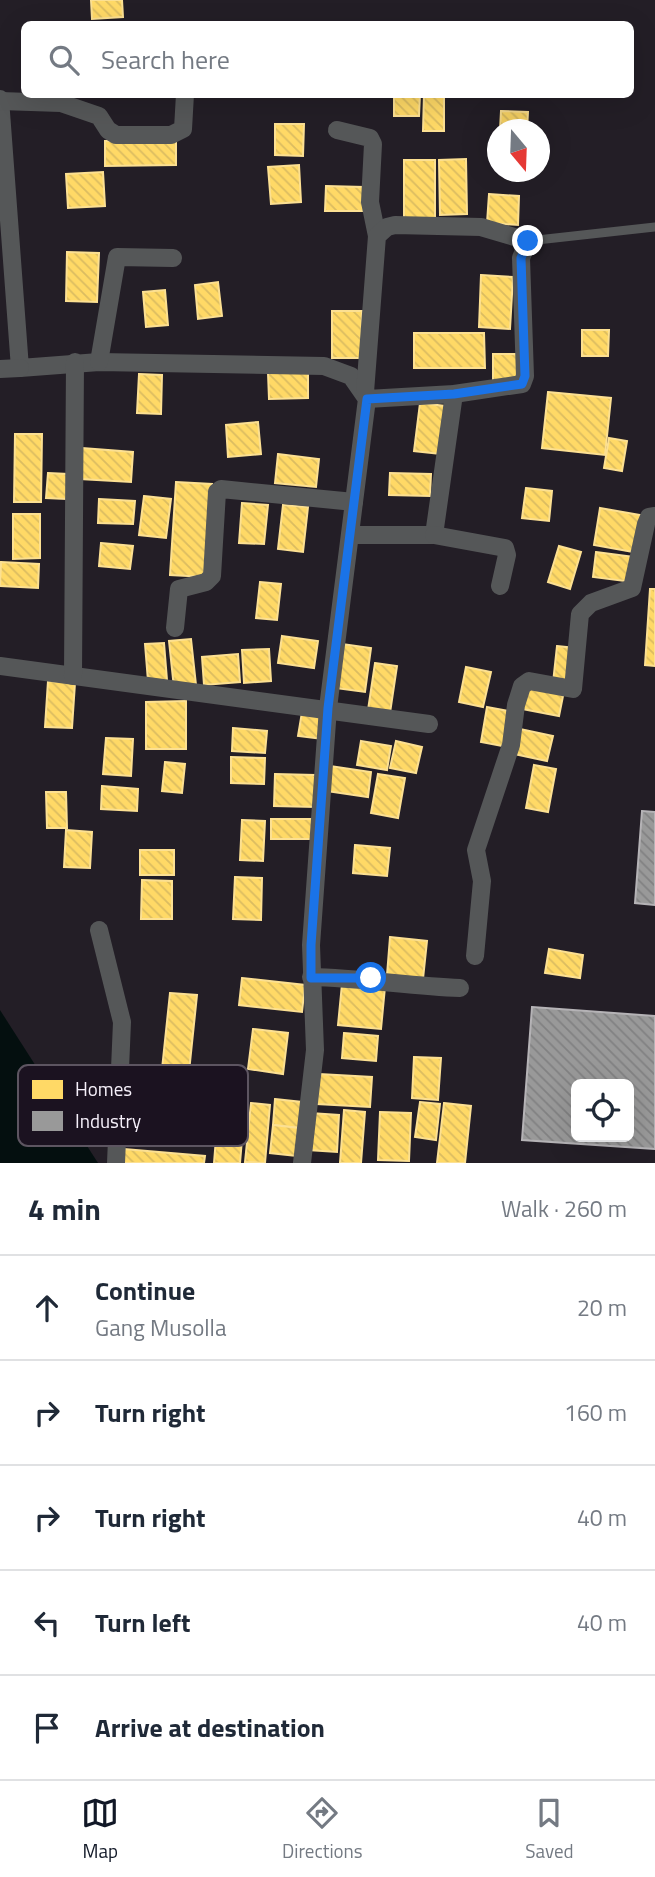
<!DOCTYPE html>
<html lang="en">
<head>
<meta charset="utf-8">
<style>
  body { margin:0; font-family:"Titillium Web",sans-serif; background:#f2f2f3; color:#1f2937 }
  .controls { position:absolute; right:21px; bottom:21px; display:grid; overflow:hidden; border-radius:10px; box-shadow:0 7px 28px #0002 }
  .controls button { width:63px; height:63px; display:grid; place-items:center; padding:0; border:0; border-bottom:2px solid #e0e1e3; background:#fff; color:#1f2937; font:35px sans-serif }
  .compass { position:absolute; left:487px; top:119px; width:63px; height:63px; border-radius:50%; background:#fff; box-shadow:0 7px 28px #0002; rotate:161deg }
  .stop { position:absolute; width:21px; height:21px; margin:-16px; border:5px solid #1a73e8; border-radius:50%; background:#fff }
  .stop.end { background:#1a73e8; border-color:#fff; box-shadow:0 2px 7px #0008 }
  .list { margin:0; padding:0; list-style:none }
  h2 { display:flex; justify-content:space-between; align-items:center; height:91px; margin:0; padding:0 28px; font-size:30px }
  h2 small { font-size:23px; font-weight:400; color:#747a83 }
  .list li { display:grid; grid-template-columns:46px 1fr auto; gap:21px; align-items:center; box-sizing:border-box; height:105px; padding:0 28px; border-top:2px solid #e0e1e3 }
  .list b { display:block; font-size:26px; white-space:nowrap }
  .list p { margin:0; font-size:23px; white-space:nowrap; color:#747a83 }
  .list em { font-size:23px; font-style:normal; color:#747a83 }
  .icon { flex:none; width:38px; height:38px; fill:none; stroke:currentColor; stroke-width:2; stroke-linecap:round; stroke-linejoin:round }
  .map { position:relative; flex:none; width:655px; height:1163px; overflow:hidden }
  .search { position:absolute; background:#fff; box-shadow:0 7px 28px #0002; left:21px; right:21px; top:21px; height:77px; display:flex; align-items:center; gap:18px; box-sizing:border-box; padding:0 24px; border-radius:10px; color:#747a83; font-size:26px }
  .sheet { height:616px; background:#fff }
  nav { display:flex; justify-content:space-around; align-items:center; box-sizing:border-box; height:98px; border-top:2px solid #e0e1e3; background:#fff; font-size:19px; color:#747a83 }
  nav a { display:grid; justify-items:center; gap:4px }
  nav .on { color:#111827 }
  .map>svg:first-child { display:block }
  .water { fill:#040f0f }
  .homes { fill:url(#homes-back-hatch); stroke:#fce092; stroke-width:2 }
  .industry { fill:url(#industry-back-hatch); stroke:#b5b3b6; stroke-width:2; fill-rule:evenodd }
  .lines { fill:none; stroke-linecap:round; stroke-linejoin:round }
  .lane { stroke:#555758; stroke-width:9 }
  .street { stroke:#555758; stroke-width:18 }
  .route { stroke:#1a73e8; stroke-width:9 }
  .key { fill:#1b1220; stroke:#5d5561; stroke-width:2 }
  .key-label { font-size:19px; fill:#f6f0fa }
</style>
</head>
<body>
<div class="map">
<svg width="655" height="1163" viewBox="0 0 655 1163">
  <defs>
    <pattern id="homes-back-hatch" width="6" height="6" patternUnits="userSpaceOnUse" patternTransform="scale(1.75)"><rect width="6" height="6" fill="#ffd966"/><path d="M-1 5l2 2M0 0l6 6M5-1l2 2" fill="none" stroke="#dbbc61"/></pattern>
    <pattern id="industry-back-hatch" width="6" height="6" patternUnits="userSpaceOnUse" patternTransform="scale(1.75)"><rect width="6" height="6" fill="#999"/><path d="M-1 5l2 2M0 0l6 6M5-1l2 2" fill="none" stroke="#818182"/></pattern>
  </defs>
  <rect width="100%" height="100%" fill="#231e26"/>
  <!-- water -->
  <path class="water" d="M0,1010L98,1163H0Z"/>
  <!-- homes -->
  <g class="homes">
    <path d="M91,0H122L123,17L92,19Z"/>
    <path d="M394,94H420L419,116H394Z"/>
    <path d="M424,94H444V131H423Z"/>
    <path d="M501,111L528,112L527,130H500Z"/>
    <path d="M275,124H304L303,156L275,155Z"/>
    <path d="M176,139V165L105,166V141Z"/>
    <path d="M466,159L467,214L440,215L439,160Z"/>
    <path d="M404,160H435V219L404,218Z"/>
    <path d="M299,165L301,202L271,204L268,167Z"/>
    <path d="M103,172L105,206L68,208L66,174Z"/>
    <path d="M326,186L364,187L363,211H325Z"/>
    <path d="M489,194L519,196L518,225L487,223Z"/>
    <path d="M67,252L99,253L97,302L66,301Z"/>
    <path d="M481,275L513,277L510,329L479,327Z"/>
    <path d="M218,282L222,316L198,319L195,285Z"/>
    <path d="M165,290L168,325L146,327L143,292Z"/>
    <path d="M332,311H362L361,358H332Z"/>
    <path d="M582,330H609L608,356H582Z"/>
    <path d="M414,333H484L485,368H414Z"/>
    <rect x="493" y="354" width="24" height="26"/>
    <path d="M268,373H308V398L269,399Z"/>
    <path d="M139,374L162,375L161,414L137,413Z"/>
    <path d="M548,392L611,398L605,455L542,448Z"/>
    <path d="M420,403L445,406L440,454L414,451Z"/>
    <path d="M258,422L261,454L228,457L226,425Z"/>
    <path d="M15,434H42L41,502H14Z"/>
    <path d="M609,438L627,441L622,471L604,468Z"/>
    <path d="M82,448L133,452L131,482L80,479Z"/>
    <path d="M278,454L319,459L316,487L275,483Z"/>
    <path d="M48,473L68,474L66,499L46,498Z"/>
    <path d="M390,473L431,474L430,496L389,495Z"/>
    <path d="M176,482L212,484L206,577L170,575Z"/>
    <path d="M526,488L552,491L549,521L522,518Z"/>
    <path d="M144,496L171,499L166,538L139,535Z"/>
    <path d="M99,499L135,501L133,524L98,523Z"/>
    <path d="M242,503L268,505L264,544L239,543Z"/>
    <path d="M283,505L308,507L303,552L278,549Z"/>
    <path d="M600,508L646,516L639,553L594,545Z"/>
    <path d="M13,514H40V558L13,559Z"/>
    <path d="M101,543L133,546L130,569L99,566Z"/>
    <path d="M559,546L581,552L570,589L548,582Z"/>
    <path d="M596,552L635,557L632,582L593,577Z"/>
    <path d="M1,562L39,564L38,588L0,586Z"/>
    <path d="M260,582L281,584L277,620L256,618Z"/>
    <path d="M650,589H655V666L645,665Z"/>
    <path d="M282,636L318,641L314,668L278,663Z"/>
    <path d="M191,639L196,685L174,688L169,641Z"/>
    <path d="M164,643L167,680L148,681L145,644Z"/>
    <path d="M342,644L371,648L365,692L335,688Z"/>
    <path d="M557,646L575,648L571,686L553,683Z"/>
    <path d="M269,649L271,681L244,683L242,650Z"/>
    <path d="M238,654L240,682L204,685L202,657Z"/>
    <path d="M375,663L397,666L390,713L368,710Z"/>
    <path d="M466,667L491,672L483,707L459,702Z"/>
    <path d="M48,681L75,683L72,728L45,727Z"/>
    <path d="M528,684L564,691L559,716L522,709Z"/>
    <path d="M186,701V749H146V702Z"/>
    <path d="M487,707L514,712L508,747L481,742Z"/>
    <path d="M302,712L326,715L322,739L298,736Z"/>
    <path d="M233,728L267,731L265,753L232,751Z"/>
    <path d="M520,729L553,736L547,761L514,754Z"/>
    <path d="M106,738L133,739L131,776L103,774Z"/>
    <path d="M361,741L391,746L387,770L357,765Z"/>
    <path d="M396,741L422,747L416,773L390,768Z"/>
    <path d="M231,757L265,758L264,784L231,783Z"/>
    <path d="M165,762L185,764L182,793L162,791Z"/>
    <path d="M534,765L556,769L548,812L526,808Z"/>
    <path d="M330,766L371,772L368,797L326,791Z"/>
    <path d="M275,774L315,775V807L274,806Z"/>
    <path d="M378,774L405,778L398,818L371,813Z"/>
    <path d="M102,786L138,789L137,811L101,809Z"/>
    <path d="M46,792H66L67,828H47Z"/>
    <rect x="271" y="819" width="43" height="20"/>
    <path d="M242,820L265,821L263,861L240,860Z"/>
    <path d="M66,830L92,832L90,868L64,867Z"/>
    <path d="M355,845L390,848L387,876L353,873Z"/>
    <rect x="140" y="850" width="34" height="25"/>
    <path d="M235,877L262,878L261,920L233,919Z"/>
    <path d="M142,880L172,881V919H141Z"/>
    <path d="M390,937L427,941L423,979L387,975Z"/>
    <path d="M549,949L583,955L580,978L545,973Z"/>
    <path d="M242,978L305,985L302,1012L239,1005Z"/>
    <path d="M342,984L385,987L381,1029L338,1025Z"/>
    <path d="M170,993L197,995L189,1072L162,1069Z"/>
    <path d="M253,1029L288,1033L283,1074L248,1069Z"/>
    <path d="M344,1033L378,1036L376,1061L342,1058Z"/>
    <path d="M414,1057L441,1058L438,1100L412,1098Z"/>
    <path d="M319,1074L372,1077L370,1107L317,1104Z"/>
    <path d="M275,1099L302,1102L299,1128L273,1125Z"/>
    <path d="M219,1101L245,1103L240,1163H214Z"/>
    <path d="M420,1102L440,1104L436,1140L415,1137Z"/>
    <path d="M251,1103L270,1105L265,1163L245,1162Z"/>
    <path d="M444,1103L471,1106L465,1163H437Z"/>
    <path d="M344,1110L365,1112L361,1163H340Z"/>
    <path d="M380,1112L411,1113L409,1161L378,1160Z"/>
    <path d="M310,1113L339,1115L337,1152L308,1150Z"/>
    <path d="M273,1125L299,1128L296,1156L270,1153Z"/>
    <path d="M124,1149L205,1156L204,1163H123Z"/>
  </g>
  <!-- industry -->
  <g class="industry">
    <path d="M642,811L655,812V905L635,903Z"/>
    <path d="M532,1007L655,1016V1149L522,1140ZM576,1084H629V1137H576Z"/>
  </g>
  <g class="lines">
    <!-- lane -->
    <path class="lane" d="M528,241L655,227"/>
    <!-- street -->
    <g class="street">
      <path d="M0,99L20,368L99,362L324,366L351,376L367,399L328,708L311,945L315,1050L302,1163"/>
      <path d="M0,101L61,103L99,116L108,130L116,135H171L183,129L185,94"/>
      <path d="M337,130L370,138L373,144L370,202L377,236"/>
      <path d="M99,362L117,257L173,258"/>
      <path d="M0,369L20,368"/>
      <path d="M365,392L377,236L387,227L395,225L481,227L528,241L521,258L525,376L522,384L454,394L367,399"/>
      <path d="M351,535H434L454,394"/>
      <path d="M434,535L505,548L507,555L500,586"/>
      <path d="M175,628L179,589L206,582L212,576L217,492L221,489L354,502"/>
      <path d="M0,666L429,724"/>
      <path d="M73,676L75,362"/>
      <path d="M99,930L122,1022L116,1163"/>
      <path d="M475,956L482,881L476,850L511,745L516,705L522,686L529,681L573,689L580,614L591,603L632,588L646,524L649,517L655,516"/>
      <path d="M311,977C361,978 410,986 460,988"/>
    </g>
  </g>
  <g class="lines">
    <!-- route -->
    <path class="route" d="M371,978H311V945L328,708L367,399L454,394L522,384L525,376L521,258L528,241"/>
  </g>
  <!-- legend -->
  <rect x="18" y="1065" width="230" height="81" rx="10" class="key"/>
  <rect x="32" y="1080" width="31" height="19" fill="#ffd966"/>
  <rect x="32" y="1111" width="31" height="20" fill="#999"/>
  <g class="key-label">
    <text x="75" y="1096">Homes</text>
    <text x="75" y="1128">Industry</text>
  </g>
</svg>
<div class="controls">
<button><svg class="icon" aria-label="locate" viewBox="0 0 24 24"><circle cx="12" cy="12" r="6"/><path d="M12 2v4M12 18v4M2 12h4M18 12h4"/></svg></button>
</div>
<svg class="compass" viewBox="-18 -18 36 36"><path d="M0-13l5 13h-10z" fill="#e53935"/><path d="M0 13l5-13h-10z" fill="#747a83"/></svg>
<div class="stop" style="left:371px;top:978px"></div>
<div class="stop end" style="left:528px;top:241px"></div>
<div class="search"><svg class="icon" aria-label="search" viewBox="0 0 24 24"><circle cx="10" cy="10" r="6"/><path d="M15 15l6 6"/></svg>Search here</div>
</div>
<section class="sheet">
<h2>4 min<small>Walk · 260 m</small></h2>
<ul class="list">
<li><svg class="icon" aria-label="ahead" viewBox="0 0 24 24"><path d="M12 20V5M6 11l6-6 6 6"/></svg><div><b>Continue</b><p>Gang Musolla</p></div><em>20 m</em></li>
<li><svg class="icon" aria-label="right" viewBox="0 0 24 24"><path d="M7 20v-9h11M14 6l5 5-5 5"/></svg><div><b>Turn right</b></div><em>160 m</em></li>
<li><svg class="icon" aria-label="right" viewBox="0 0 24 24"><path d="M7 20v-9h11M14 6l5 5-5 5"/></svg><div><b>Turn right</b></div><em>40 m</em></li>
<li><svg class="icon" aria-label="left" viewBox="0 0 24 24"><path d="M17 20v-9H6M10 6l-5 5 5 5"/></svg><div><b>Turn left</b></div><em>40 m</em></li>
<li><svg class="icon" aria-label="arrive" viewBox="0 0 24 24"><path d="M6 21V4h12l-3 4 3 4H6"/></svg><div><b>Arrive at destination</b></div></li>
</ul>
</section>
<nav>
<a class="on"><svg class="icon" aria-label="map" viewBox="0 0 24 24"><path d="M3 6l6-2 6 2 6-2v14l-6 2-6-2-6 2zM9 4v14M15 6v14"/></svg>Map</a>
<a><svg class="icon" aria-label="directions" viewBox="0 0 24 24"><path d="M12 3l9 9-9 9-9-9zM9 14v-3h6M13 9l2 2-2 2"/></svg>Directions</a>
<a><svg class="icon" aria-label="saved" viewBox="0 0 24 24"><path d="M7 4h10v16l-5-4-5 4z"/></svg>Saved</a>
</nav>
</body>
</html>
